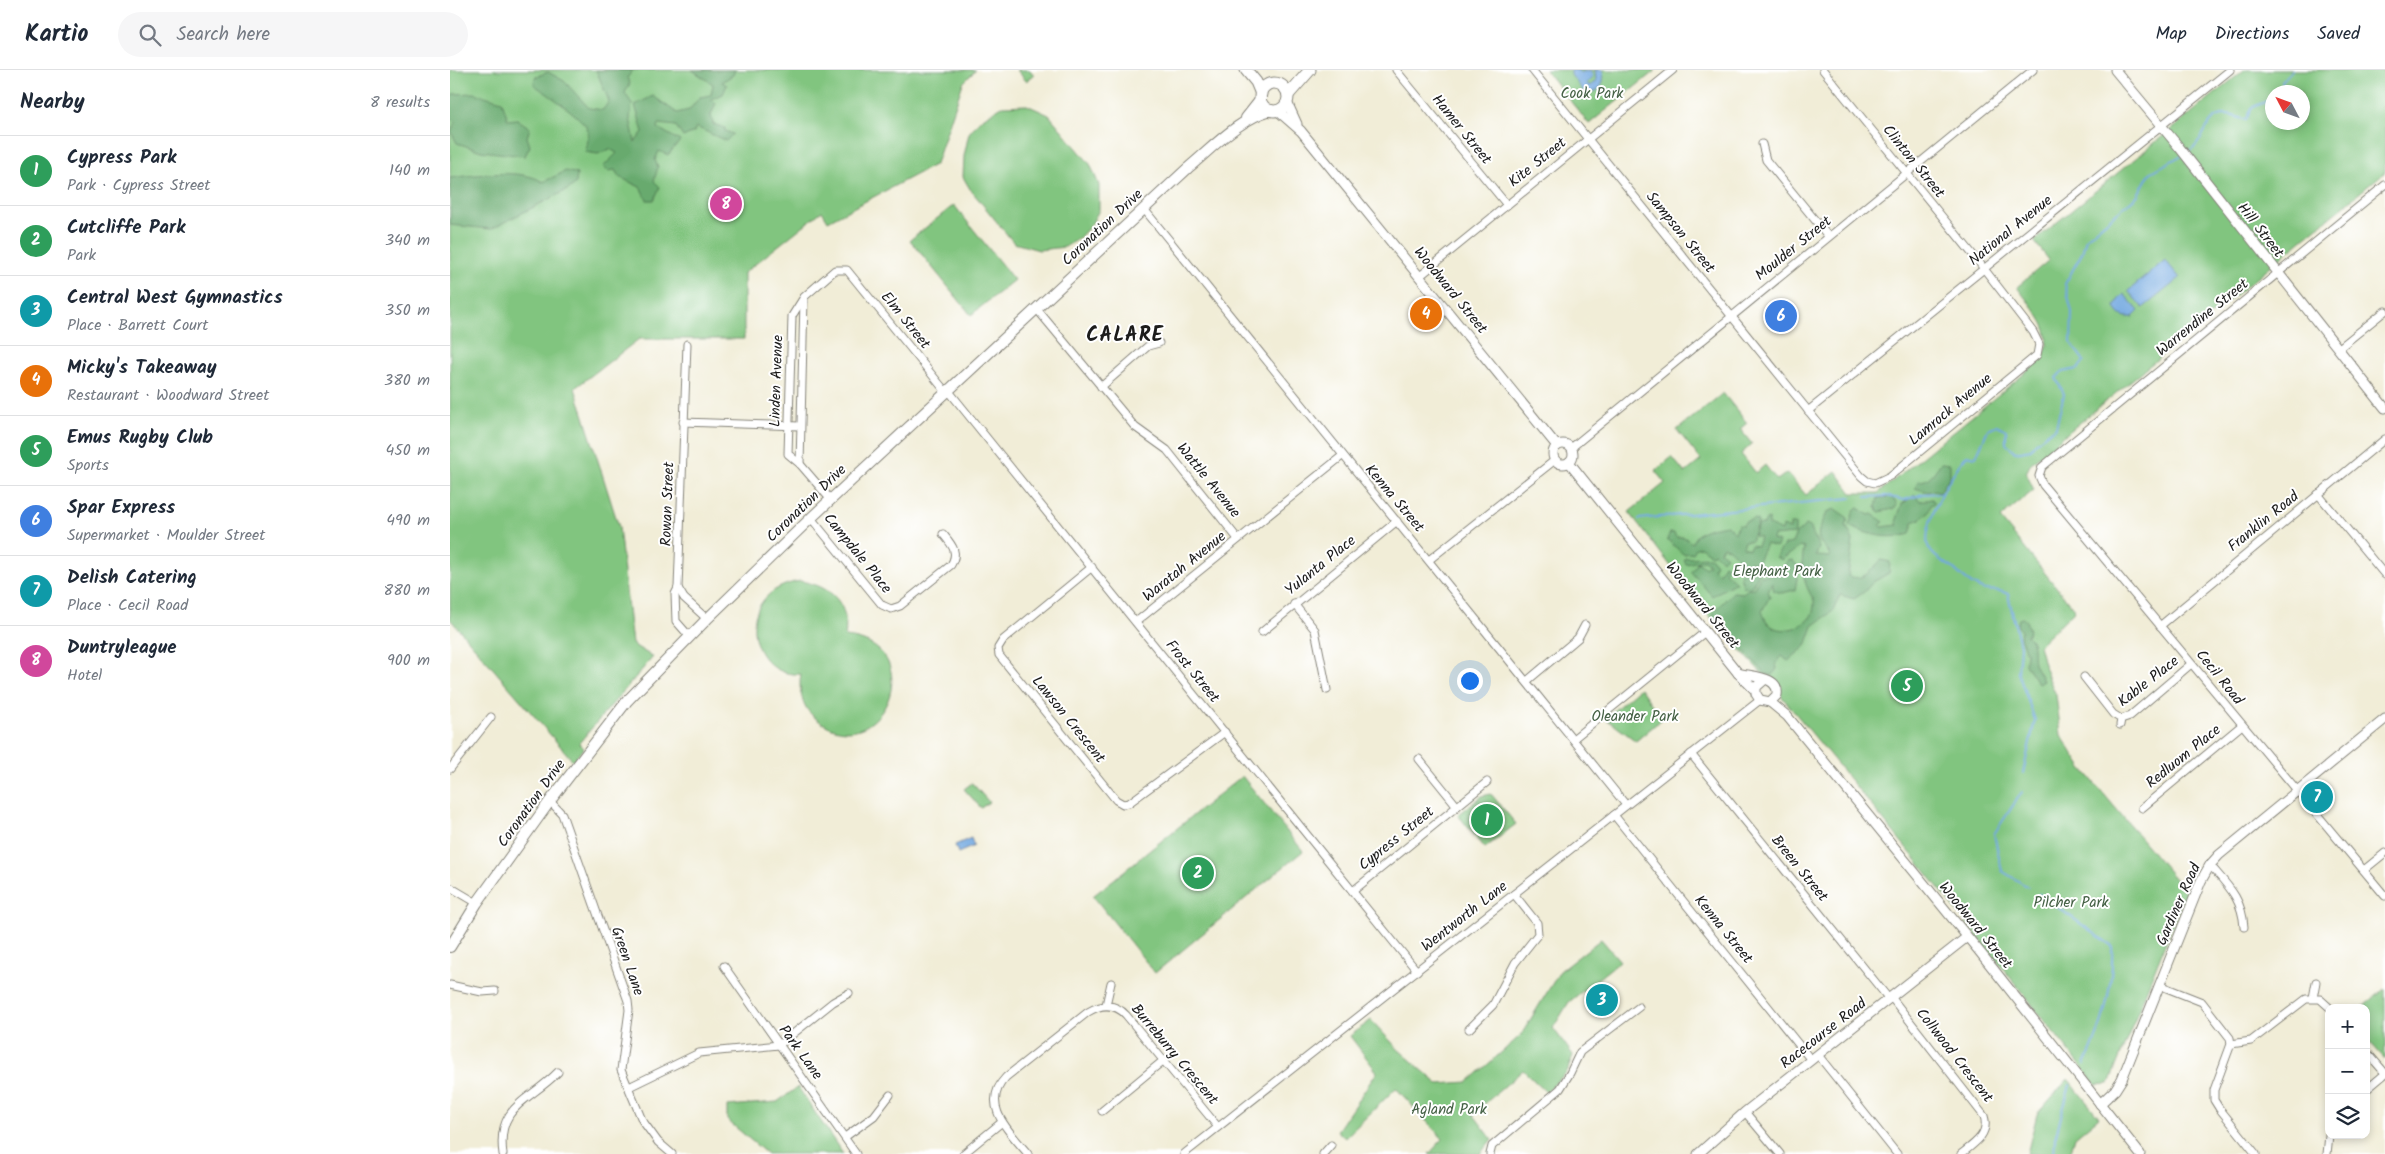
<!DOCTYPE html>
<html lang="en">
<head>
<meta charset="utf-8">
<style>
  body { margin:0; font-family:Kalam,sans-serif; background:#f6f6f7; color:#1f2937 }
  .controls { position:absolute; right:15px; bottom:15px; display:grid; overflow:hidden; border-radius:10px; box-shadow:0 2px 8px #0003 }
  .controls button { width:45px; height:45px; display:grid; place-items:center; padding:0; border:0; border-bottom:1px solid #e0e1e3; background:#fff; color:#1f2937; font:25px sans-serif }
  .compass { position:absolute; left:1815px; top:15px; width:45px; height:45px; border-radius:50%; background:#fff; box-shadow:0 2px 8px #0003; rotate:311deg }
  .you { position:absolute; left:1019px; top:610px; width:18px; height:18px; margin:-12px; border:4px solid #fff; border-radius:50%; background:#1a73e8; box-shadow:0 0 0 8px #1a73e833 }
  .badge { display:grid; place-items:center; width:32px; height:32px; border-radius:50%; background:#b5179e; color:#fff; font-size:16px; font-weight:700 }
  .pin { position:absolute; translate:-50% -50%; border:2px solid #fff; box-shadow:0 1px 5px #0006 }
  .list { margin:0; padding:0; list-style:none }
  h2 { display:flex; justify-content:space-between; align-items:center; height:65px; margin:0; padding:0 20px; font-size:21px }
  h2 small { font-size:16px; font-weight:400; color:#747a83 }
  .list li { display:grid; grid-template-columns:32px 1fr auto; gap:15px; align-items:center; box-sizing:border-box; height:70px; padding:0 20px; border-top:1px solid #e0e1e3 }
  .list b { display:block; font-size:19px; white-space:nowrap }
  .list p { margin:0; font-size:16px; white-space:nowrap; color:#747a83 }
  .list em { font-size:16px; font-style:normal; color:#747a83 }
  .icon { flex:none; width:28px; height:28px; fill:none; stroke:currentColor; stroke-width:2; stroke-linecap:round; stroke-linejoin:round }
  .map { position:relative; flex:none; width:1935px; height:1084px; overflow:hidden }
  header { display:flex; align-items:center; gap:30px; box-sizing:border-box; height:70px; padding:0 25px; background:#fff; border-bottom:1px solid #e0e1e3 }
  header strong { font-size:24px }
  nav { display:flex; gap:28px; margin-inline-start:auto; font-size:18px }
  .search { width:350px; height:45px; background:#f6f6f7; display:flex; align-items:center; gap:12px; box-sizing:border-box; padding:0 18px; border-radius:28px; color:#747a83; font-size:19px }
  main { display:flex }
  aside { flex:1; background:#fff }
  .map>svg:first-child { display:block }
  .green { fill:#81c57f; stroke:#4e704e; fill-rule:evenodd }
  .forest { fill:#68aa6e; stroke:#426345 }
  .water { fill:#72a8e0; stroke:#47627e }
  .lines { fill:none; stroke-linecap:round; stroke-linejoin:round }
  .stream { stroke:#72a8e0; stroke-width:2 }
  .minor-casing { stroke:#86847a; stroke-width:9 }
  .tertiary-casing { stroke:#86847a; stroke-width:11 }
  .secondary-casing { stroke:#86847a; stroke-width:12 }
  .trunk-casing { stroke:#86847a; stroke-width:13 }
  .minor { stroke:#fff; stroke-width:7 }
  .tertiary { stroke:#fff; stroke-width:9 }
  .secondary { stroke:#fff; stroke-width:10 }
  .trunk { stroke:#fff; stroke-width:11 }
  .labels { text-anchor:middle; stroke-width:4; stroke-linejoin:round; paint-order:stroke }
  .park-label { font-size:15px; fill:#446044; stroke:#fff }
  .street-label { font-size:15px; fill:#1c1c1c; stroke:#fff }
  .district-label { font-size:20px; font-weight:bold; letter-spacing:1px; fill:#1c1c1c; stroke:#fff }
</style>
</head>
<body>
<header>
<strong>Kartio</strong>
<div class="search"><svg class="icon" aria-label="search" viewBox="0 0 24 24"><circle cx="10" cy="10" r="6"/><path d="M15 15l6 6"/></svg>Search here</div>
<nav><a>Map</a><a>Directions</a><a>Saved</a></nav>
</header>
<main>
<aside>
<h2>Nearby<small>8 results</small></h2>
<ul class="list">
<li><span class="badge" style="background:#2e9e5b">1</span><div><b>Cypress Park</b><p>Park · Cypress Street</p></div><em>140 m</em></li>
<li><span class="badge" style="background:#2e9e5b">2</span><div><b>Cutcliffe Park</b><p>Park</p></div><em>340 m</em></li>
<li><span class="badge" style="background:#0f9aa8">3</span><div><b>Central West Gymnastics</b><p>Place · Barrett Court</p></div><em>350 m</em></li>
<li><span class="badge" style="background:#e8710a">4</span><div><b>Micky's Takeaway</b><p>Restaurant · Woodward Street</p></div><em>380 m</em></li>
<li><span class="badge" style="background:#2e9e5b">5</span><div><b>Emus Rugby Club</b><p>Sports</p></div><em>450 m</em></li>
<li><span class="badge" style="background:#3f7fe0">6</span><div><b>Spar Express</b><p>Supermarket · Moulder Street</p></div><em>490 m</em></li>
<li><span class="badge" style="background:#0f9aa8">7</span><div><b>Delish Catering</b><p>Place · Cecil Road</p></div><em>880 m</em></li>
<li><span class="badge" style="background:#d1479c">8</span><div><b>Duntryleague</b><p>Hotel</p></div><em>900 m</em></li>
</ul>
</aside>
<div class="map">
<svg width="1935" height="1084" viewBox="0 0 1935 1084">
  <rect width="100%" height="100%" fill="#fff"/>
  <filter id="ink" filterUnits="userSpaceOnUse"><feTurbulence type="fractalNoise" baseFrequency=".02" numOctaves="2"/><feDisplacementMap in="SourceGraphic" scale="10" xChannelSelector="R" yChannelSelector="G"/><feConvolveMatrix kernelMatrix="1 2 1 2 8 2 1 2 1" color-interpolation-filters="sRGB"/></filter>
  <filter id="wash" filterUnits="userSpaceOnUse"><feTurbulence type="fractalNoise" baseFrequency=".0096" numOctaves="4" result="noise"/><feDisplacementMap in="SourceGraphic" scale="20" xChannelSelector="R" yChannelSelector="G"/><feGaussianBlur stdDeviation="1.12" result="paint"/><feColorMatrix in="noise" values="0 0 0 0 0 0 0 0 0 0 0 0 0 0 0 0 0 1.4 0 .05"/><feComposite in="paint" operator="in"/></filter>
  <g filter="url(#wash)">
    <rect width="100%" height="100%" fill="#f1edd7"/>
    <!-- green -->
    <g class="green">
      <path d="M0,0H526L513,13L486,94L378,151L372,141L294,203V269H189L125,318L169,457L182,574L203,587L129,673L134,678L123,691L0,549Z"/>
      <path d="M567,0H580L584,5L576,11Z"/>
      <path d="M1095,0H1206L1139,54Z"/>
      <path d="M1794,0H1935V102L1581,393L1576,403L1584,420L1550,448L1625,540L1589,575L1596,602L1606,625L1611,665L1632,698L1736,822L1659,1014L1646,1015L1463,786L1318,610L1261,548L1179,442L1215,413L1205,401L1222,387L1235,403L1251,390L1227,360L1273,323L1297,353L1290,359L1302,374L1291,384L1306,403L1315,395L1327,410L1337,403L1356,425L1386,401L1402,423H1428L1591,290C1610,262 1583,240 1567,217L1599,190L1584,171ZM1822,22H1852V52H1822Z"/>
      <path d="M577,35L599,45L640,94L649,115V140L641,155L629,168L615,177L589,180L564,173L520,119L513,107L514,86L519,63L531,49L552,36Z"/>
      <path d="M504,135L564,210L521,245L460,170Z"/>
      <path d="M350,511C382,516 400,534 395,567C485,575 429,704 363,646C352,637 348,618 351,604C300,609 278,523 350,511Z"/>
      <path d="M1190,618L1212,649L1186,671L1155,648Z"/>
      <path d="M792,706L853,781L705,903L643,826Z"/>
      <path d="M522,713L539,732L531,738L514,719Z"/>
      <path d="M1041,724L1066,754L1035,778L1008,745L1032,726Z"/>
      <path d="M1151,869L1170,891L1119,932L1103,958L1123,985L1117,1002L1096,1022L1073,1000L1023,1044L1042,1069L1030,1084H979L993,1069L946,1018L895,1068L887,1061L927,1002L900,966L921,950L948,979L988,1014L1018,1012L1071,965L1110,901Z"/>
      <path d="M1935,919V989L1916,968V938H1911Z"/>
      <path d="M1618,1009L1649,1047L1625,1067L1620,1084H1577L1587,1044Z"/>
      <path d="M348,1017L393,1084H317L277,1050V1036L327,1032Z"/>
    </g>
    <!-- forest -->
    <g class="forest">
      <path d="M146,0H183L177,8L180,13L175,23L182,34L180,48L185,72L193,62L185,35L203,26L227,43L239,40L250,27L261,25L263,14L242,0H285L283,5L272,12L277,15L273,24L261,29L266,33L261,45L263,54L275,58V61L283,64L276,71L246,57L244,62L233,67L226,56L209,54L208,58L230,71L218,85L209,81L205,90L208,97L204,111L210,117L204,130H197L190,117L169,107L165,100L158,101L153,97L167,83L160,79L148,84L135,82C137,75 140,65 137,58C133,48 95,22 84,15L85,7L98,2L114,11L139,38L153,40L159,31Z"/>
      <path d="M24,23L52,31L58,50L67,49L80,58L77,67L80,76L75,86L31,81L7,73L1,62L5,52L0,48V28L3,24Z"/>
      <path d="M116,101L127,104L126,113L119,119L41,159L0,155V108C25,105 72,98 93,112Z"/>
      <path d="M1491,393L1500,394V406L1490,422L1484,420L1478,422L1465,418L1468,411C1480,412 1484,401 1491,393Z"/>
      <path d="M1465,425L1470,431L1482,429L1485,433L1481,435C1478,445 1472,449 1463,452L1460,464C1439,470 1418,465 1399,456L1404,440L1408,438L1419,445L1422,444L1434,452L1430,455L1432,457L1448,455L1446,452L1452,434Z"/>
      <path d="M1440,427L1445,431L1447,436L1443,439L1429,442L1426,437L1428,428Z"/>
      <path d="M1385,439L1398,448L1396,456L1403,470L1398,506C1414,512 1421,500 1431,490L1440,492L1439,503L1423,512L1414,522L1404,529L1390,525L1383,541L1363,556L1356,576L1338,591L1332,586L1326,593L1327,599L1322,605L1316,604L1263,548L1264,541L1283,522L1293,523L1298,519L1304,518L1310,506L1329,504L1337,491L1342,490L1347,495L1348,503L1345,520L1332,523L1324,521L1322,513L1318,521L1320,526L1312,541C1314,547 1317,554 1323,557C1335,564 1358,556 1363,542C1364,538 1364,533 1364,530C1353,514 1350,496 1354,478L1350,477L1331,490L1326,487L1334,475L1342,473L1346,464L1356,455L1360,457L1369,477L1366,486L1380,487C1379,479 1372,477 1369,469C1366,460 1375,450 1377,442Z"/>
      <path d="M1304,449L1308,451L1301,471H1295L1293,477L1299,479L1301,475L1307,476L1310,467L1304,466L1308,454L1314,455L1316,450L1319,449V455L1332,461L1333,456L1340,459V454H1345V464L1323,466L1322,470L1329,472L1327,477L1316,474L1307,493L1300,491L1297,499L1309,503L1302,516L1298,518L1293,516L1290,505L1293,501L1291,498L1294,494L1279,479L1273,476L1270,481L1276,486L1272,490L1265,483L1261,485L1251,477L1246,478L1243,483L1233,484L1217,469L1220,463H1224L1226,467H1234L1242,473C1248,458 1262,458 1277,455L1285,463L1288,454L1293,455L1295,452Z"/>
      <path d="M1260,487L1266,494L1263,499L1269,503L1274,494L1277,496L1275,502L1286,512L1262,526L1241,502L1248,492L1255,498L1259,495L1255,490L1236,494L1234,490L1235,488Z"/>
      <path d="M1572,548L1576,550L1579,561L1577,566C1586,572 1582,584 1584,593C1586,599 1591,605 1593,611L1588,614L1575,594L1576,583L1570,567L1571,561L1567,555L1569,549Z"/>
    </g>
    <!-- water -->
    <g class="water">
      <path d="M1121,0H1128L1129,3L1140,0L1143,6L1141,10L1136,13L1140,16L1146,12L1145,0H1153C1155,14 1151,23 1135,23L1121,5Z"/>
      <path d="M1715,190L1730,208L1693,238L1678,221Z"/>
      <path d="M1674,224L1689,241L1683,247C1673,248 1668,245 1665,236L1668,230Z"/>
      <path d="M521,768L524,776L508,783L505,775Z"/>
    </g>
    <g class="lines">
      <!-- stream -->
      <g class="stream">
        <path d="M1832,22V11L1842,0"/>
        <path d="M1738,82C1754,75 1755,44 1776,45C1783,45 1790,48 1796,50L1801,38L1822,29"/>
        <path d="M1416,427L1436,426L1454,430L1473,424L1492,423"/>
        <path d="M1189,449L1401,428"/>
        <path d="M1573,703L1585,650L1568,603L1570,576L1558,524C1545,518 1546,522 1536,520C1524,518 1512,507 1504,499C1495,492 1482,487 1478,476C1472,454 1502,402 1517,385L1526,387L1538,359L1547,355L1556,360V373L1565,382L1581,379L1585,373L1606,357L1614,324L1606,308L1612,302L1628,299L1634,291L1621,273L1622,242L1615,214L1632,183L1636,168L1687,126L1700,103L1732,85"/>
        <path d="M1572,722L1544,764L1552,801L1578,817"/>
        <path d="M1589,824L1662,876C1664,916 1652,959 1635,994"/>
        <path d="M1604,1084L1605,1068L1620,1015"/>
      </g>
    </g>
  </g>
  <g filter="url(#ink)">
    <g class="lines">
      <defs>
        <g id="minor">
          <path d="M946,0L1057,135"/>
          <path d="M1082,0L1411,406L1417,411L1425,413L1440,406L1587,285L1589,274L1583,262L1528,191L1373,0"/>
          <path d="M1312,74L1316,90L1378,166"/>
          <path d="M1935,115L1592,397L1589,406L1593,415L1935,826"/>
          <path d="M694,139L1176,735"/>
          <path d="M970,206L1223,0"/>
          <path d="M586,238L685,357L717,380L788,469"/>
          <path d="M237,274L228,518L225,524L226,551L240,567"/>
          <path d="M1888,279L1935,241"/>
          <path d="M651,317L698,276L709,273"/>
          <path d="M498,320L967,901"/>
          <path d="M1358,341L1780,0"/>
          <path d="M233,352L349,356"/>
          <path d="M1121,378L1583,0"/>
          <path d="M350,394L354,229"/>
          <path d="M1868,424L1935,505"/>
          <path d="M381,430L350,394L338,384L342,246L354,227L385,200H397L496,322"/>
          <path d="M361,448L432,535L441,539L450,536L501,495C509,482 502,475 493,464"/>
          <path d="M979,490L1105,390"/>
          <path d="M642,497L553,570L548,578L549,585L666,730L673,734L679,733L775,662"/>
          <path d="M228,518L234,528L257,549"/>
          <path d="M844,534L865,560L877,620"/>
          <path d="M686,552L892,386"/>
          <path d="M1710,556L1935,369"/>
          <path d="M812,562L947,451"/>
          <path d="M1634,607L1663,644L1671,649L1670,655"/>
          <path d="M1077,611L1128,568L1135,555"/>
          <path d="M1671,649L1680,646L1741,594"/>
          <path d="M1123,669L1255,562"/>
          <path d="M1241,684L1439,929"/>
          <path d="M969,689L1007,736"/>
          <path d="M0,699L41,647"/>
          <path d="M100,731L112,744L178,931L179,940L171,1000L192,1050L208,1072L222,1084"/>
          <path d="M1692,738L1792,655"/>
          <path d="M1164,745L1361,990"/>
          <path d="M1760,795C1778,816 1792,828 1794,857"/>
          <path d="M1914,800L1935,783"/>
          <path d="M0,817L27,833"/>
          <path d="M903,821L1037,712"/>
          <path d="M274,896L406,1084"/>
          <path d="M0,915L32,922L45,921"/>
          <path d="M1709,915L1752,932L1780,968L1781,974L1764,1020V1030L1769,1038L1806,1084"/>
          <path d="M1441,927L1534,1046C1540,1064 1524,1074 1511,1084"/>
          <path d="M1863,928L1866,912"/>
          <path d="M656,935L661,913"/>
          <path d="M1019,959L1043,935L1065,893L1088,864L1087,853L1064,824"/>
          <path d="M1781,974L1801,971L1856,929H1870L1880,938"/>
          <path d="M1916,981L1935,1003"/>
          <path d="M1368,985L1447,1084"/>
          <path d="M179,1017L249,983L329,975L383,932L399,923"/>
          <path d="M1916,1020L1935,1004"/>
          <path d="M652,1041L714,990"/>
          <path d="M1295,1042L1330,1084"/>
          <path d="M395,1067L424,1046L440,1025"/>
          <path d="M53,1084C46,1035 80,1031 108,1002"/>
          <path d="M513,1084L552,1052"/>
          <path d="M578,1084C560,1062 529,1035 556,1007L638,942C651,934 665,933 676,945L768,1057"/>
          <path d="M734,1084L1310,630"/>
          <path d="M873,1084L881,1075"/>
          <path d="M1040,1084L1042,1076L1110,1019L1120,1003L1130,982L1189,937"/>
          <path d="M1877,1084L1879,1065"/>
        </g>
        <g id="tertiary">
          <path d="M1665,0L1729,77L1935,338"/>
          <path d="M837,32L847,54"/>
          <path d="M827,40L851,61L1107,376"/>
          <circle cx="1113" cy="384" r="10"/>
          <path d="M1119,392L1288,603L1305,620"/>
          <path d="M1288,603C1302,607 1330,606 1327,625L1320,632L1310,630L1306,624V617L1314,610"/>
          <path d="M1320,632L1337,646L1529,881L1690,1084"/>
          <path d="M1650,1034L1665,1020L1672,1009L1751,811L1760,795L1769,785L1935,649"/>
          <path d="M1248,1084L1295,1042L1517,867"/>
        </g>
        <g id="secondary">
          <path d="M796,48L811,29"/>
          <path d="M0,877L27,833L100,731L177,631L257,549L361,448L738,98C763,77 789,49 821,40"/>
        </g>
        <g id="trunk">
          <path d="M796,0L806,12L811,24"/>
          <circle cx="824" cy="27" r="14"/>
          <path d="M838,25L860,0"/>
        </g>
      </defs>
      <!-- minor casing -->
      <use href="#minor" class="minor-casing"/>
      <!-- tertiary casing -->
      <use href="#tertiary" class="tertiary-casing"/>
      <!-- secondary casing -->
      <use href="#secondary" class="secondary-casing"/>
      <!-- trunk casing -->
      <use href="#trunk" class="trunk-casing"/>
      <!-- minor -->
      <use href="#minor" class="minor"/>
      <!-- tertiary -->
      <use href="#tertiary" class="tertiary"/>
      <!-- secondary -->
      <use href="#secondary" class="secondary"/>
      <!-- trunk -->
      <use href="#trunk" class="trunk"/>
    </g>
  </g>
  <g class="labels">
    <!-- park labels -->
    <g class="park-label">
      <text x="1142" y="28">Cook Park</text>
      <text x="1327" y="506">Elephant Park</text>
      <text x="1185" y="651">Oleander Park</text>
      <text x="1621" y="837">Pilcher Park</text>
      <text x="999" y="1044">Agland Park</text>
    </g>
    <!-- street labels -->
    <g class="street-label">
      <text transform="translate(1012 59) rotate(51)" y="5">Hamer Street</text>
      <text transform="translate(1464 91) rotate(51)" y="5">Clinton Street</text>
      <text transform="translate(1087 92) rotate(-39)" y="5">Kite Street</text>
      <text transform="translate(652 157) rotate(-43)" y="5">Coronation Drive</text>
      <text transform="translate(1560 160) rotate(-39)" y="5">National Avenue</text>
      <text transform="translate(1811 160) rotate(52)" y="5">Hill Street</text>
      <text transform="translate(1231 162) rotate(51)" y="5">Sampson Street</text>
      <text transform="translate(1343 178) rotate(-39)" y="5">Moulder Street</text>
      <text transform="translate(1001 220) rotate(51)" y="5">Woodward Street</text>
      <text transform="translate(1752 247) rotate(-39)" y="5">Warrendine Street</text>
      <text transform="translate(456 250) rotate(51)" y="5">Elm Street</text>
      <text transform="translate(326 311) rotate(-88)" y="5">Linden Avenue</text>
      <text transform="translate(1500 339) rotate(-40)" y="5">Lamrock Avenue</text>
      <text transform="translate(759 410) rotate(51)" y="5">Wattle Avenue</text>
      <text transform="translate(945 428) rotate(50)" y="5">Kenna Street</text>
      <text transform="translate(356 433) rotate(-44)" y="5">Coronation Drive</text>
      <text transform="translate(217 434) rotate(-88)" y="5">Rowan Street</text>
      <text transform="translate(1813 451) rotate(-39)" y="5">Franklin Road</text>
      <text transform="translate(408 483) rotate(51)" y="5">Campdale Place</text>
      <text transform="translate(870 495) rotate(-39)" y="5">Yulanta Place</text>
      <text transform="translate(734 496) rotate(-39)" y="5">Waratah Avenue</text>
      <text transform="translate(1253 535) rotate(51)" y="5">Woodward Street</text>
      <text transform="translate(743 601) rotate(51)" y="5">Frost Street</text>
      <text transform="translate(1770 607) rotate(51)" y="5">Cecil Road</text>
      <text transform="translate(1698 611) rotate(-38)" y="5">Kable Place</text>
      <text transform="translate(619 649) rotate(51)" y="5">Lawson Crescent</text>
      <text transform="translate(1733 686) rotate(-39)" y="5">Redluom Place</text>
      <text transform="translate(81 733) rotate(-54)" y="5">Coronation Drive</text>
      <text transform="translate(946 768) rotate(-39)" y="5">Cypress Street</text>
      <text transform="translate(1350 798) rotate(51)" y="5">Breen Street</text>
      <text transform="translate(1728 834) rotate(-66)" y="5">Gardiner Road</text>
      <text transform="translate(1014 846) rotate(-38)" y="5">Wentworth Lane</text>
      <text transform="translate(1526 855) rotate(51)" y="5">Woodward Street</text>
      <text transform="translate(1274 859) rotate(51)" y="5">Kenna Street</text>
      <text transform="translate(178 891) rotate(71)" y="5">Green Lane</text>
      <text transform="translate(1373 963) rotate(-38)" y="5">Racecourse Road</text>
      <text transform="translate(351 982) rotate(54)" y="5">Park Lane</text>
      <text transform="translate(725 984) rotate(50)" y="5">Burreburry Crescent</text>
      <text transform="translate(1505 985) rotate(52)" y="5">Collwood Crescent</text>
    </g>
    <!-- district labels -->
    <g class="district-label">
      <text x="675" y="271">CALARE</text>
    </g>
  </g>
</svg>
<div class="controls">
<button>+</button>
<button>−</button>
<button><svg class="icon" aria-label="layers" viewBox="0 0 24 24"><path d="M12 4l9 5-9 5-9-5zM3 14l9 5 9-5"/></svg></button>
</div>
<svg class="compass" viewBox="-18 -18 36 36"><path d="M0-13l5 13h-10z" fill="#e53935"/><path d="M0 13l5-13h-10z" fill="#747a83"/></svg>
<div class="you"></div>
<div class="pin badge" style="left:1037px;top:750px;background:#2e9e5b">1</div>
<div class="pin badge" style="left:748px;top:803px;background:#2e9e5b">2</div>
<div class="pin badge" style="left:1152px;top:930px;background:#0f9aa8">3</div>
<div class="pin badge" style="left:976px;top:244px;background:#e8710a">4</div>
<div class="pin badge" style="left:1457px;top:616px;background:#2e9e5b">5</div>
<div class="pin badge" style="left:1331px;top:246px;background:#3f7fe0">6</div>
<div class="pin badge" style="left:1867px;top:727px;background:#0f9aa8">7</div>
<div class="pin badge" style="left:276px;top:134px;background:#d1479c">8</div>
</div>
</main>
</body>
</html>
